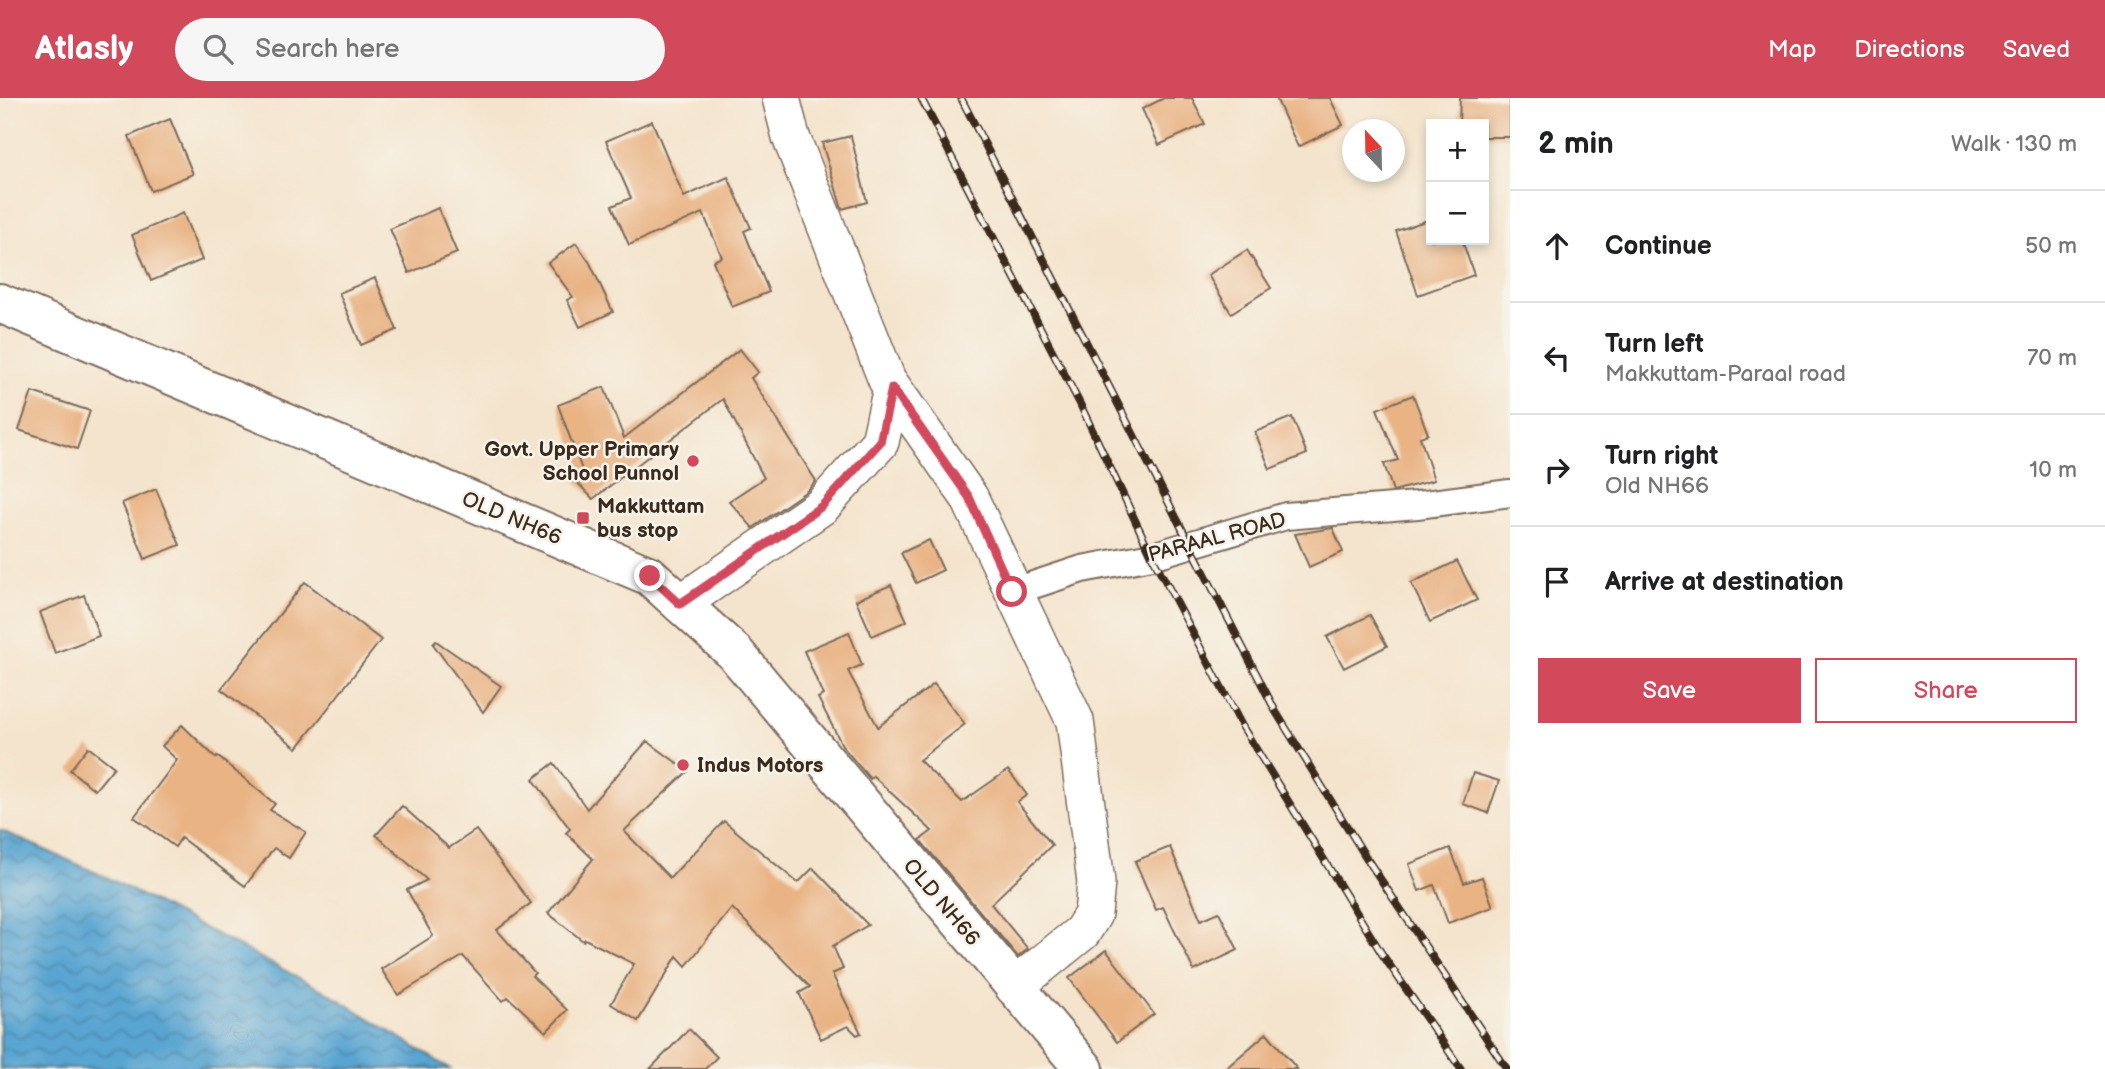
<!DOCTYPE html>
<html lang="en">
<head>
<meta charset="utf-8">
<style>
  body { margin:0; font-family:"Balsamiq Sans",sans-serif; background:#f6f6f6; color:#202124 }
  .controls { position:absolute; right:21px; top:21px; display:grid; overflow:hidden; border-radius:0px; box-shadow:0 4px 10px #0003 }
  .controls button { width:63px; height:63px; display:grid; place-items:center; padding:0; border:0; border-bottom:2px solid #e0e0e0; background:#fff; color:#202124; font:35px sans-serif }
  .compass { position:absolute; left:1342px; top:21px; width:63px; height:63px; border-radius:50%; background:#fff; box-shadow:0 4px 10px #0003; rotate:338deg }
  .stop { position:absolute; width:21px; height:21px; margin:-16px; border:5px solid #d1495b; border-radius:50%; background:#fff }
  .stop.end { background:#d1495b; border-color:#fff; box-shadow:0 2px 7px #0008 }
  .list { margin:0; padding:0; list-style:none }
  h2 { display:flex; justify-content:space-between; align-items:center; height:91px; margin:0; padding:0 28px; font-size:30px }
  h2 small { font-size:23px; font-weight:400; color:#757577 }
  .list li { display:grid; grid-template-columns:46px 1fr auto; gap:21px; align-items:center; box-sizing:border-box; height:112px; padding:0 28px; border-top:2px solid #e0e0e0 }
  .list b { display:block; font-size:26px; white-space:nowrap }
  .list p { margin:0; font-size:23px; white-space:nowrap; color:#757577 }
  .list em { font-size:23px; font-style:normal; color:#757577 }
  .actions { display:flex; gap:14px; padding:21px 28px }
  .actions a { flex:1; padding:16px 0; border:2px solid #d1495b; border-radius:0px; text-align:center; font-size:24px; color:#d1495b }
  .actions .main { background:#d1495b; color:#fff }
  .icon { flex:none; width:38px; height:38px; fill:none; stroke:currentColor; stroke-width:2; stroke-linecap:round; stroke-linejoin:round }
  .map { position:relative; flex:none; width:1510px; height:971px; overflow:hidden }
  header { display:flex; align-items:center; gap:42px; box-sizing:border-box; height:98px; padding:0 35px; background:#d1495b; color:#fff }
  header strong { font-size:33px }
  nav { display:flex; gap:38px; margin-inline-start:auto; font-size:24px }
  .search { width:490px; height:63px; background:#f6f6f6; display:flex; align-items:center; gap:18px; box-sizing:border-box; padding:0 24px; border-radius:38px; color:#757577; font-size:26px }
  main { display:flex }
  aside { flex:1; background:#fff }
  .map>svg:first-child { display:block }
  .water { fill:url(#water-waves); stroke:#4a6878; stroke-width:2 }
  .building { fill:#e9b384 }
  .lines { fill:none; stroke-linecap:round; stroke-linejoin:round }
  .street-casing { stroke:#7c6b5b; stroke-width:30 }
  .secondary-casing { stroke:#7c6b5b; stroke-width:40 }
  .primary-casing { stroke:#7c6b5b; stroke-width:42 }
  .street { stroke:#fff; stroke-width:26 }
  .secondary { stroke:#fff; stroke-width:37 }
  .primary { stroke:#fff; stroke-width:38 }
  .rail-casing { stroke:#3b2a1e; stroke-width:8 }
  .rail { stroke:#f7f3e8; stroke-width:5; stroke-dasharray:16; stroke-linecap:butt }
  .route { stroke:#d1495b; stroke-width:9 }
  .poi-dot { fill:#d1495b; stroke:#f7f3e8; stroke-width:2.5 }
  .labels { text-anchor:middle; stroke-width:5; stroke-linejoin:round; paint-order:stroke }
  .poi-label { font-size:21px; font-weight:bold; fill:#3b2a1e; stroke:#f7f3e8; text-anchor:start }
  .street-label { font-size:21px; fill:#3b2a1e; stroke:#f7f3e8 }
</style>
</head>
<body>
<header>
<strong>Atlasly</strong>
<div class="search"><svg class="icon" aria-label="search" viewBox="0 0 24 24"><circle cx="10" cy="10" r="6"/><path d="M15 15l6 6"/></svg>Search here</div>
<nav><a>Map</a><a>Directions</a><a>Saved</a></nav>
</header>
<main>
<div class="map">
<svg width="1510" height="971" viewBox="0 0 1510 971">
  <defs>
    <pattern id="water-waves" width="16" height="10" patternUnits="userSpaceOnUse" patternTransform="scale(1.75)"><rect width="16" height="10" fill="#59a5d2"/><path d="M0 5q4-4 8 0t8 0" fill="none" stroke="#4b87aa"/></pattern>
  </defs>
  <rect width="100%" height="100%" fill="#f7f3e8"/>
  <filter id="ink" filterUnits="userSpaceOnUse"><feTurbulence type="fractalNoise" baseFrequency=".0143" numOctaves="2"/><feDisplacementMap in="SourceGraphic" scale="14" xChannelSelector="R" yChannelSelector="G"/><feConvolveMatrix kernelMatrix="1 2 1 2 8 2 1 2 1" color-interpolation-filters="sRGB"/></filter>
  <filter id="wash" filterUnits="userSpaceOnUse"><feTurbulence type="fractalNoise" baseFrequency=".00686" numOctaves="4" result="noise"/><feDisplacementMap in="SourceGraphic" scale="28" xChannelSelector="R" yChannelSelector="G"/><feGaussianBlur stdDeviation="1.57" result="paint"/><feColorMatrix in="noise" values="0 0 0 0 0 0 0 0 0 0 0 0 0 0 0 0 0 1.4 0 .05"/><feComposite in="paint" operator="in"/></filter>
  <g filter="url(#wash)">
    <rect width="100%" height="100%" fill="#f4e4cd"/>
    <!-- water -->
    <path class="water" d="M0,732L106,779L332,897L450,971H0Z"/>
    <g id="blocks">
      <!-- building -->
      <g class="building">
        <path d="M1164,0H1192L1205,26L1159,47L1142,11Z"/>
        <path d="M1276,0H1330L1343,27L1298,49Z"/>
        <path d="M1460,0H1510V39H1484V26H1459Z"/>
        <path d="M170,21L193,76L151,93L129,38Z"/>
        <path d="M652,23L684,99L728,79L751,130L744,133L769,194L732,209L713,163L722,159L703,115L629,147L612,108L631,100L606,43Z"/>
        <path d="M851,38L867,104L842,111L822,45Z"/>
        <path d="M438,110L457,155L409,175L390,131Z"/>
        <path d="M183,115L202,162L151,183L132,137Z"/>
        <path d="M1431,121V142H1462L1474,177L1418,197L1396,133Z"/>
        <path d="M576,145L590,165L613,214L580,229L567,202L573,199L548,165Z"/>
        <path d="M1247,152L1271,190L1231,215L1208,177Z"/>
        <path d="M375,180L397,232L361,247L339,195Z"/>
        <path d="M740,251L758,274L751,280L816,383L808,392L753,430L729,403L764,380L723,301L593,401L573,380L582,372L558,307L604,289L624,340Z"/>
        <path d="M32,294L90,313L77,351L19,332Z"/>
        <path d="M1413,297L1428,336L1420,339L1434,382L1393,393L1384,366L1398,362L1377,311Z"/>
        <path d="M1292,319L1307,356L1270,371L1255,334Z"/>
        <path d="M156,391L180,447L145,461L122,405Z"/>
        <path d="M1333,430L1343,454L1309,469L1295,436Z"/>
        <path d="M929,442L943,472L916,485L901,455Z"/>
        <path d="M1457,463L1477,502L1430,524L1411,485Z"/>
        <path d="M305,484L381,542L297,650L221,591Z"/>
        <path d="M891,487L907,523L872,538L856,502Z"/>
        <path d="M84,497L99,538L55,555L40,514Z"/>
        <path d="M1370,517L1387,548L1344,570L1327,539Z"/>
        <path d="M849,534L862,567L848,573L878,629L934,586L965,626L919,662L962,704L1008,672L1027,697L1017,704L1052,747L991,806L1028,851L1018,859L920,742L932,733L873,678L870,681L843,649L818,600L823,597L804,553Z"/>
        <path d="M436,543L501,588L483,614L433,546Z"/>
        <path d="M182,627L216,660L217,658L275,706L270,712L306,734L289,760L274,750L245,788L181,740L175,749L134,719L177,662L162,648Z"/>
        <path d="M647,643L688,673L624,733L670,780L724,723L798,785L813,770L868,827L833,848L843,871L832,876L861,935L857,937L848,928L821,941L799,895L810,889L732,810L686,868L677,858L638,923L611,906L634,866L585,841L583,843L548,815L593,761L566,735L570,731L533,681L554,665L587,711Z"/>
        <path d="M88,649L114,669L95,692L70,672Z"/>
        <path d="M1473,675L1499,683L1488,715L1463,706Z"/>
        <path d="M402,708L449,750L476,732L531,805L497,832L535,875L532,878L567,912L546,934L508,899L503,903L463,858L398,897L381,871L433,838L407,792L427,782L376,737Z"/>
        <path d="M1170,749L1201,822L1219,814L1238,852L1194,873L1163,809L1156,812L1135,763Z"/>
        <path d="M1450,750L1464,785L1482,779L1493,809L1448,825L1434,787L1419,793L1409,766Z"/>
        <path d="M1106,852L1154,916L1117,944L1069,880Z"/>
        <path d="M689,931L717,959L705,971H650Z"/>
        <path d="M1267,935L1297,971H1225Z"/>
      </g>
    </g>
  </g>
  <g filter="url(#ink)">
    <use href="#blocks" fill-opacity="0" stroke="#7c6b5b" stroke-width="2"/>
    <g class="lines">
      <defs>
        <path id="street" d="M1012,494L1082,471L1152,458L1286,418L1417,407L1510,395"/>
        <g id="secondary">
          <path d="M781,0L791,39L887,282L969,399L1075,623L1096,784L1093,816L1082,834L1014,889"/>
          <path d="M680,506L822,408L880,344L892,290"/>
        </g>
        <path id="primary" d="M0,205L650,478L735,555L1084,971"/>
      </defs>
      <!-- street casing -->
      <use href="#street" class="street-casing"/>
      <!-- secondary casing -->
      <use href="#secondary" class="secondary-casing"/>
      <!-- primary casing -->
      <use href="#primary" class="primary-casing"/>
      <!-- street -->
      <use href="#street" class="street"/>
      <!-- secondary -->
      <use href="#secondary" class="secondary"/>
      <!-- primary -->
      <use href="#primary" class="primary"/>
      <defs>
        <g id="rail">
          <path d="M921,0L1080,306L1152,458L1242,628L1382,856L1461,971"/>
          <path d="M961,0L1276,614L1367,761L1507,971"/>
        </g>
      </defs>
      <!-- rail casing -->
      <use href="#rail" class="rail-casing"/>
      <!-- rail -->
      <use href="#rail" class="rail"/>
    </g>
  </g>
  <g class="lines" filter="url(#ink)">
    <!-- route -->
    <path class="route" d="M650,478L680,506L822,408L880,344L892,290L969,399L1012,494"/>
  </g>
  <!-- markers -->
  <g class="poi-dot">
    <circle cx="693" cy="363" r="7"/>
    <rect x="576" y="413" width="14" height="14" rx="3.5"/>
    <circle cx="683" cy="667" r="7"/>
  </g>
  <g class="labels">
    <!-- poi labels -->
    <g class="poi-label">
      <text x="679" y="358" text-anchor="end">Govt. Upper Primary<tspan x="679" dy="24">School Punnol</tspan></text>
      <text x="597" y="415">Makkuttam<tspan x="597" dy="24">bus stop</tspan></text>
      <text x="697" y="674">Indus Motors</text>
    </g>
    <!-- street labels -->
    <g class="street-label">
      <text transform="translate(512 420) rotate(23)" y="7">OLD NH66</text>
      <text transform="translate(1217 439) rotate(-15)" y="7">PARAAL ROAD</text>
      <text transform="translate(942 804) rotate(50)" y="7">OLD NH66</text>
    </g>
  </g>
</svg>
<div class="controls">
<button>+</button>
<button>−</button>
</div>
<svg class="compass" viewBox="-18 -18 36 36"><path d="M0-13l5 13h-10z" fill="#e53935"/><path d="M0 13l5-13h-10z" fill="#757577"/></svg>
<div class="stop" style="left:1012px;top:494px"></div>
<div class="stop end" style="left:650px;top:478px"></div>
</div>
<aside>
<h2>2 min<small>Walk · 130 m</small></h2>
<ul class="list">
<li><svg class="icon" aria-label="ahead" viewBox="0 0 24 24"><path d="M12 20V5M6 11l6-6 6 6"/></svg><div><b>Continue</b></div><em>50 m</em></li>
<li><svg class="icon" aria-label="left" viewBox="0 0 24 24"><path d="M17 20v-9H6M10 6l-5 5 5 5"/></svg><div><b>Turn left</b><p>Makkuttam-Paraal road</p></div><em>70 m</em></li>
<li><svg class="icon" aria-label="right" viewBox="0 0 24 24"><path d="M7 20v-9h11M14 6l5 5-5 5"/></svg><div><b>Turn right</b><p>Old NH66</p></div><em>10 m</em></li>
<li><svg class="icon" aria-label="arrive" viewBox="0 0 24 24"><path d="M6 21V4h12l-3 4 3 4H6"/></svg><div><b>Arrive at destination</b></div></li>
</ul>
<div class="actions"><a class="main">Save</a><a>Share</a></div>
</aside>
</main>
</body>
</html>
